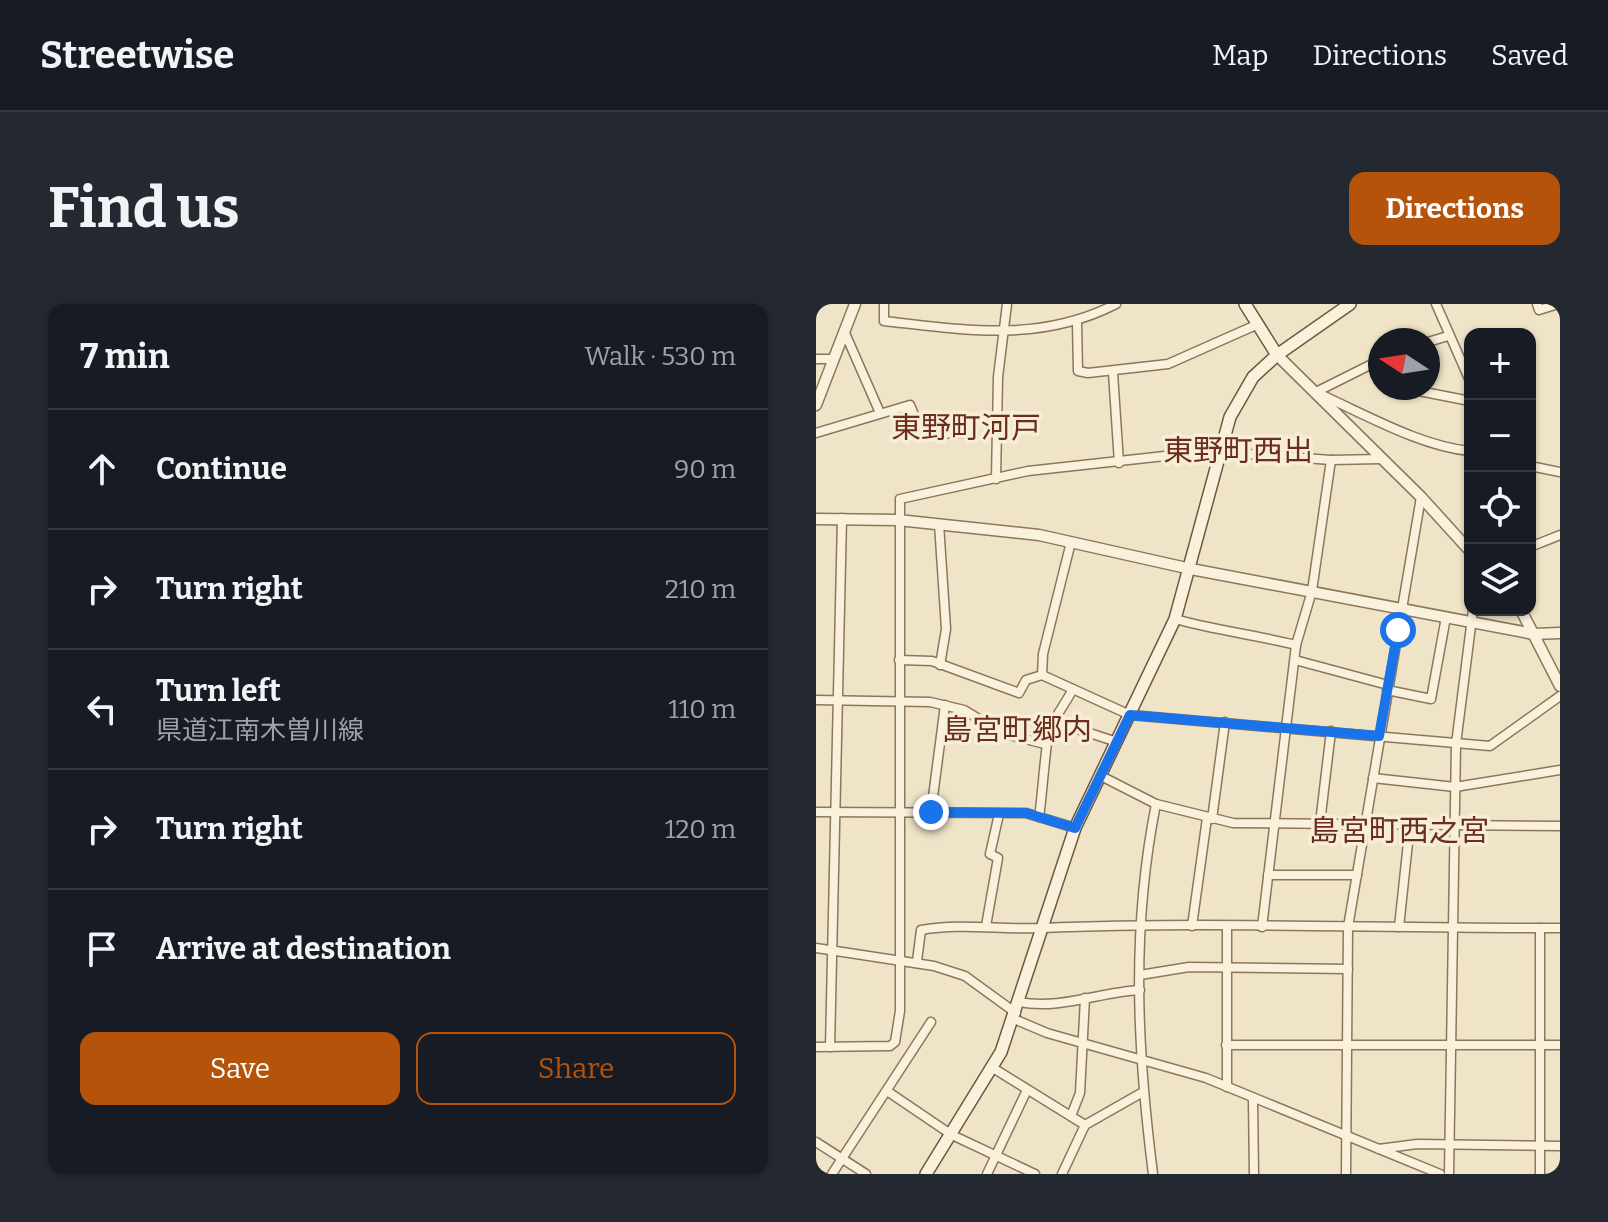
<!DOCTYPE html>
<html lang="en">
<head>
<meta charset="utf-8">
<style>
  body { margin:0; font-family:Bitter,"Noto Sans JP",serif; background:#242831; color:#f1f3f6 }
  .controls { position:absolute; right:24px; top:24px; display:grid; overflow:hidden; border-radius:16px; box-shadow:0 2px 6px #0004 }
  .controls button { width:72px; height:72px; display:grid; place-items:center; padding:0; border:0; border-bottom:2px solid #363941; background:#171b24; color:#f1f3f6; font:40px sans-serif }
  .compass { position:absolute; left:552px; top:24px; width:72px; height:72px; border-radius:50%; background:#171b24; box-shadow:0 2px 6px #0004; rotate:282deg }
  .stop { position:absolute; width:24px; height:24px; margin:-18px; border:6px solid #1a73e8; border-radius:50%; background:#fff }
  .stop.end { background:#1a73e8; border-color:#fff; box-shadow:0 2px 8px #0008 }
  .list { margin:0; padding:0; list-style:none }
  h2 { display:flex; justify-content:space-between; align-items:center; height:104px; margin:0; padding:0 32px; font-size:34px }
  h2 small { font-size:26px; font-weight:400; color:#9ea1a6 }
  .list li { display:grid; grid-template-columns:52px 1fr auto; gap:24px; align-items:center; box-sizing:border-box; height:120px; padding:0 32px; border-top:2px solid #363941 }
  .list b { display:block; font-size:30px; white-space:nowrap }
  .list p { margin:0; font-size:26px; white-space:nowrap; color:#9ea1a6 }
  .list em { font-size:26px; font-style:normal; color:#9ea1a6 }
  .actions { display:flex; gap:16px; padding:24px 32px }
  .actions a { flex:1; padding:18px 0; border:2px solid #b45309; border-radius:16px; text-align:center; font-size:28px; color:#b45309 }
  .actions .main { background:#b45309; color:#fff }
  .icon { flex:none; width:44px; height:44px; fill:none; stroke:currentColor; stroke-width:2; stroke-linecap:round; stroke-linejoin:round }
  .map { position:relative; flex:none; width:744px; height:870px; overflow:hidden; border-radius:16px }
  header { display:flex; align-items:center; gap:48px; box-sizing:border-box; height:112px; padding:0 40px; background:#171b24; border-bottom:2px solid #363941 }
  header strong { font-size:38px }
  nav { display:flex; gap:44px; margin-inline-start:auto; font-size:28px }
  .intro { display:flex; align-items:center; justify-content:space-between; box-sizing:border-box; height:192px; padding:0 48px }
  h1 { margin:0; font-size:56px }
  .button { padding:20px 36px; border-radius:16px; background:#b45309; color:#fff; font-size:28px; font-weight:700 }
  main { display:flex; gap:48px; padding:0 48px }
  aside { flex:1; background:#171b24; border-radius:16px; box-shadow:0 2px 6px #0004 }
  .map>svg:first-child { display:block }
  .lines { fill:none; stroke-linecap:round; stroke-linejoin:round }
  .minor-casing { stroke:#8d765c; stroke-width:11 }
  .tertiary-casing { stroke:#8d765c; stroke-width:13 }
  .secondary-casing { stroke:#6f573f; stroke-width:14 }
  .path { stroke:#8d765c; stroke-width:2; stroke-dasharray:6 4; stroke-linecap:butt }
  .minor { stroke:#faf1dc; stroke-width:8 }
  .tertiary { stroke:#faf1dc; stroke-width:10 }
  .secondary { stroke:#faf1dc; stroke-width:11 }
  .route { stroke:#1a73e8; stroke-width:10 }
  .labels { text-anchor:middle; stroke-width:7; stroke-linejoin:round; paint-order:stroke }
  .quarter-label { font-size:30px; fill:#6b2e1e; stroke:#f7eed8 }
</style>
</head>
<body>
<header>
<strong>Streetwise</strong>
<nav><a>Map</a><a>Directions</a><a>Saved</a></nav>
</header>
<div class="intro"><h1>Find us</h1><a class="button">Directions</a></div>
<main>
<aside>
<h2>7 min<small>Walk · 530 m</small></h2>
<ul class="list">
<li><svg class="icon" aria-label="ahead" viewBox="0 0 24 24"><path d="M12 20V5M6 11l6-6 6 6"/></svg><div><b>Continue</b></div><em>90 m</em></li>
<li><svg class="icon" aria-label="right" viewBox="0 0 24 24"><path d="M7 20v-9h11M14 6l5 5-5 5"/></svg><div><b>Turn right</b></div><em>210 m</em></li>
<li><svg class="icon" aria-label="left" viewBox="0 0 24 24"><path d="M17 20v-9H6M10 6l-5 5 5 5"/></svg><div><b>Turn left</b><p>県道江南木曽川線</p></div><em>110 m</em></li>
<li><svg class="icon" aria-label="right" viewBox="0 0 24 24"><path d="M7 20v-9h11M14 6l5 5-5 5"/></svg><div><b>Turn right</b></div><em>120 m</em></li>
<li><svg class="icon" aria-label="arrive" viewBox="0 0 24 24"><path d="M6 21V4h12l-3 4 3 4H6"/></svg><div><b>Arrive at destination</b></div></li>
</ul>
<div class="actions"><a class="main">Save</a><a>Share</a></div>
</aside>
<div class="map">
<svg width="744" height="870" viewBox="0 0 744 870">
  <rect width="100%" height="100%" fill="#f0e4c8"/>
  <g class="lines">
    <defs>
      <g id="minor">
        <path d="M68,0V17C150,26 224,39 300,0"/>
        <path d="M620,0L654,77"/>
        <path d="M721,0L723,6L742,0"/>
        <path d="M261,19L262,67L272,69L352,60L440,21"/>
        <path d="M29,29L64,109"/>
        <path d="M612,38L632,32"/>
        <path d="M0,55H18"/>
        <path d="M297,69L303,159"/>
        <path d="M603,87L654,97"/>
        <path d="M500,88L564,56"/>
        <path d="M501,89C547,109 603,142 654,147"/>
        <path d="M0,129L94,101L106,130L148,129"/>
        <path d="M714,162L744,168"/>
        <path d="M180,175L182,73L191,0"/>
        <path d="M123,220L130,325L124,361"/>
        <path d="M714,243L744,231"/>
        <path d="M359,315C399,326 439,331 480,341"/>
        <path d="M83,356L116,357L203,389L210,376L226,371L314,411L674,442L744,392"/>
        <path d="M479,356L572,381"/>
        <path d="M226,371L227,350L255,238"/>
        <path d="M571,386L615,395L630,313"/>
        <path d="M0,396L114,398L148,406L186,429L229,440"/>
        <path d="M240,418L301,438"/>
        <path d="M285,472L340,500L417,519L744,522"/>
        <path d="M557,474L639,483L744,466"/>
        <path d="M0,508L210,509L259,524"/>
        <path d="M115,508L129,401"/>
        <path d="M223,513C226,496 230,432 234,423C241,411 250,398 257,385"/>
        <path d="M396,515L409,418"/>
        <path d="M504,519L515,427"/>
        <path d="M452,571H541"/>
        <path d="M170,622L182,554L174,550L183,510"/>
        <path d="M376,622L391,514"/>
        <path d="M411,622V783"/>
        <path d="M446,623L480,341L496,287L515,156"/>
        <path d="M583,623L594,520"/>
        <path d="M724,624V870"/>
        <path d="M0,644L118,662L149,672L200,709"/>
        <path d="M101,657L105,626C146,619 185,626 226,624C398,617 571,625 744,624"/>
        <path d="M324,671L373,663L532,665"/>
        <path d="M203,698C244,706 284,688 324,686"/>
        <path d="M198,715L231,729L390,774L624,870"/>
        <path d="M410,741H744"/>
        <path d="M0,743L74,742L79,738L84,707V195L212,167L367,150L404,148L515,156L564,155"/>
        <path d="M14,743L26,214"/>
        <path d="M177,764L269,821"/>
        <path d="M71,787L136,831L219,870"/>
        <path d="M437,795L438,870"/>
        <path d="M255,812L264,789L269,694"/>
        <path d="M0,838L50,870"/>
        <path d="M563,845L601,840L744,842"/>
        <path d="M16,870L115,718"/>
        <path d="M171,870L211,786"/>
        <path d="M246,870L269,821L327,788"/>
        <path d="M337,870C321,744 315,625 340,500"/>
        <path d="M530,870L532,623L605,193"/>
        <path d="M633,870L640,440L657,306"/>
      </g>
      <g id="tertiary">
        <path d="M461,51L605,193L654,247"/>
        <path d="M0,101L39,0"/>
        <path d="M0,215L82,216L223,231L375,265L718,330L744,329"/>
        <path d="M705,306L744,382"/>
      </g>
      <g id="secondary">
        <path d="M429,0L461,51"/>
        <path d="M110,870L185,748L259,524L359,315L414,113L437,73L461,51L534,0"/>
      </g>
    </defs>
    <!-- minor casing -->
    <use href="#minor" class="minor-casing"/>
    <!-- tertiary casing -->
    <use href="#tertiary" class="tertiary-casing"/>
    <!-- secondary casing -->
    <use href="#secondary" class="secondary-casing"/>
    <!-- path -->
    <path class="path" d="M157,130H171"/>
    <!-- minor -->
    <use href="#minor" class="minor"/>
    <!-- tertiary -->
    <use href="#tertiary" class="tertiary"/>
    <!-- secondary -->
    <use href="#secondary" class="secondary"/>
  </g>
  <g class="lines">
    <!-- route -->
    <path class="route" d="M115,508L210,509L259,524L314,411L563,432L582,326"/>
  </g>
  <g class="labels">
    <!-- quarter labels -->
    <g class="quarter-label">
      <text x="150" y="134">東野町河戸</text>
      <text x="422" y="157">東野町西出</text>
      <text x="201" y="436">島宮町郷内</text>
      <text x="583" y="537">島宮町西之宮</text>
    </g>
  </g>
</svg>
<div class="controls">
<button>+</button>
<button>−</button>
<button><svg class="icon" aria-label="locate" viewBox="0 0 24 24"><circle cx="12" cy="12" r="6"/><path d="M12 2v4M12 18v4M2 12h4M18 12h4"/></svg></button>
<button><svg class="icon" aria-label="layers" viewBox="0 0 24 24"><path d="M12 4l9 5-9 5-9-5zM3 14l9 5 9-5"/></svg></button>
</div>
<svg class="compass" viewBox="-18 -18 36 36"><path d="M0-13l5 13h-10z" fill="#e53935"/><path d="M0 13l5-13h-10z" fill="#9ea1a6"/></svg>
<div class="stop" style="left:582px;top:326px"></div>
<div class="stop end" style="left:115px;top:508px"></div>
</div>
</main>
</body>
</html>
